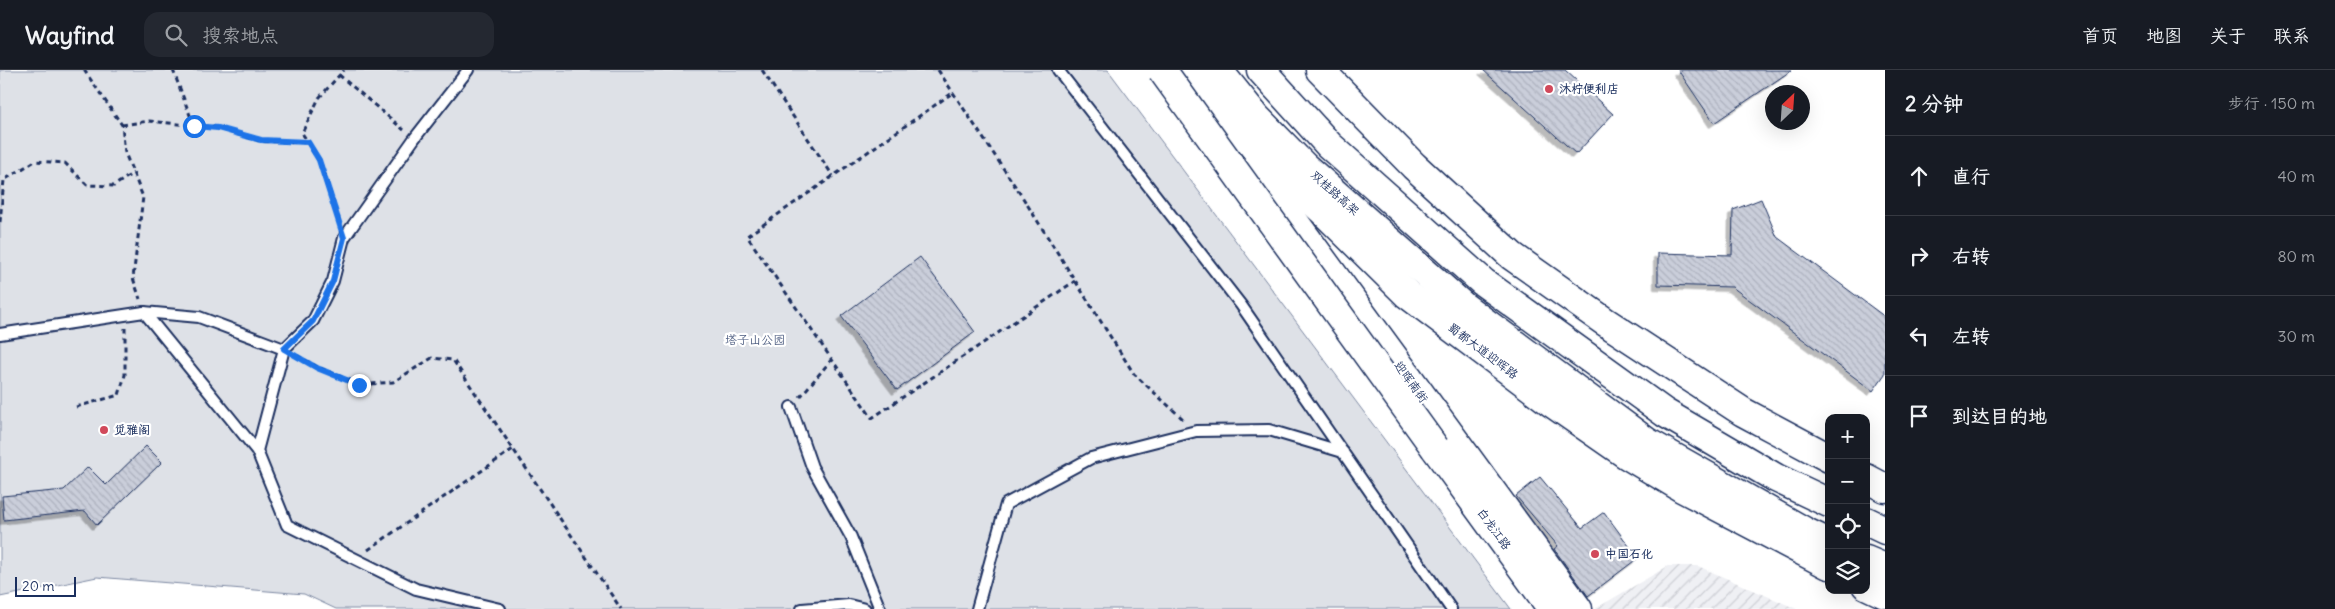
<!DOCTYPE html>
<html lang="zh">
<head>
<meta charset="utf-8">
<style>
  body { margin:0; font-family:Delius,"LXGW WenKai TC",sans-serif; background:#242831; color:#f1f3f6 }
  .controls { position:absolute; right:15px; bottom:15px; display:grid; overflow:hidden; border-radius:10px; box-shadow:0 5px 20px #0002 }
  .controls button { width:45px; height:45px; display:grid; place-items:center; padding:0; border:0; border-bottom:1px solid #363941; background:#171b24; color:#f1f3f6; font:25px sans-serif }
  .compass { position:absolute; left:1765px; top:15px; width:45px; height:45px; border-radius:50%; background:#171b24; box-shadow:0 5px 20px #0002; rotate:25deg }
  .scale { position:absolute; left:15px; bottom:12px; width:61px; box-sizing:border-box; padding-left:5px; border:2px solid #1b2f5e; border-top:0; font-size:14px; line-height:18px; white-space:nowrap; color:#1b2f5e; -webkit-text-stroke:4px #fff; paint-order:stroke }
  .stop { position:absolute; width:15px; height:15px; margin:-11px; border:4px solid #1a73e8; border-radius:50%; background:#fff }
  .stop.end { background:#1a73e8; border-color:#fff; box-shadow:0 1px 5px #0008 }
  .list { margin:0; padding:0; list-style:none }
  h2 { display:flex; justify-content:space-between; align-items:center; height:65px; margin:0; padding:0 20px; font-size:21px }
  h2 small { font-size:16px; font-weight:400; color:#9ea1a6 }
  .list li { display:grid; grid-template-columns:32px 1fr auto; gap:15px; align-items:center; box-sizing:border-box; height:80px; padding:0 20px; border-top:1px solid #363941 }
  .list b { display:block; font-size:19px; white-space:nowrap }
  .list em { font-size:16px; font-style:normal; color:#9ea1a6 }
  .icon { flex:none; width:28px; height:28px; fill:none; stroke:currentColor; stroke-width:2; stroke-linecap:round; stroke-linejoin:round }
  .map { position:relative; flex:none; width:1885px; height:539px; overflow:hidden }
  header { display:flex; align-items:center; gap:30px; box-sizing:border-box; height:70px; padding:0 25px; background:#171b24; border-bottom:1px solid #363941 }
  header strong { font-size:24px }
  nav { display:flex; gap:28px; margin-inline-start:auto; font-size:18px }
  .search { width:350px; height:45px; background:#242831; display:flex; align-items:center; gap:12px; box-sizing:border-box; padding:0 18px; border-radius:15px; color:#9ea1a6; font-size:19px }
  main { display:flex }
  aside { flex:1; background:#171b24 }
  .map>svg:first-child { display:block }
  .industrial { fill:url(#industrial-furrows) }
  .green { fill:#dee1e7; stroke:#7c88a2 }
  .building { fill:url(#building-back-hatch); stroke:#1b2f5e; filter:url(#shadow) }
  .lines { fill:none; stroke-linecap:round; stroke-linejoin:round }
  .lane-casing { stroke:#1b2f5e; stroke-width:14 }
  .secondary-casing { stroke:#1b2f5e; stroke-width:31 }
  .highway-casing { stroke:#1b2f5e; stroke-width:31 }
  .path { stroke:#1b2f5e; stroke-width:3; stroke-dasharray:5 4; stroke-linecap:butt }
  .lane { stroke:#fff; stroke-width:10 }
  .secondary { stroke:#fff; stroke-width:28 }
  .highway { stroke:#fff; stroke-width:28 }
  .secondary-bridge-casing { stroke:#1b2f5e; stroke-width:31; stroke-linecap:butt }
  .secondary-bridge { stroke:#fff; stroke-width:28 }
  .route { stroke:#1a73e8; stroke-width:6 }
  .poi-dot { fill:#d1495b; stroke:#fff; stroke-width:2 }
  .labels { text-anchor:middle; stroke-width:4.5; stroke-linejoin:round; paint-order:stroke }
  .poi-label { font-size:12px; font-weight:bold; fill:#1b2f5e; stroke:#fff; text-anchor:start }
  .street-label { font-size:12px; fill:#1b2f5e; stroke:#fff }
  .park-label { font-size:12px; fill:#4c5c80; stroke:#fff }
</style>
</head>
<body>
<header>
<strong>Wayfind</strong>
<div class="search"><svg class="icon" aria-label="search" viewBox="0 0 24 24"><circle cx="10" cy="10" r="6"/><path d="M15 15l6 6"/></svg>搜索地点</div>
<nav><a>首页</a><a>地图</a><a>关于</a><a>联系</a></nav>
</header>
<main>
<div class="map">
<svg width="1885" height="539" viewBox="0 0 1885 539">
  <defs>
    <pattern id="industrial-furrows" width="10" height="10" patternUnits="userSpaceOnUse" patternTransform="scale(1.25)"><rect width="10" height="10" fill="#eff0f4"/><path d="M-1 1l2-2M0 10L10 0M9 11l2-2" fill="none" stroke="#ccced4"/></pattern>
    <pattern id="building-back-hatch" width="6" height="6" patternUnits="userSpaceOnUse" patternTransform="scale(1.25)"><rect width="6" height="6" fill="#caceda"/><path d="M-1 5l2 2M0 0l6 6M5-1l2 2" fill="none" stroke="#adb1be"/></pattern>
    <filter id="shadow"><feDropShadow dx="-4.5" dy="4.5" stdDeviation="0" flood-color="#0004"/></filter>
  </defs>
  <rect width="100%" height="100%" fill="#fff"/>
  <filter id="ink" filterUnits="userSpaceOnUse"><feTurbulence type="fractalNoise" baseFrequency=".02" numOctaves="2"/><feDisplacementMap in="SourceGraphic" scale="10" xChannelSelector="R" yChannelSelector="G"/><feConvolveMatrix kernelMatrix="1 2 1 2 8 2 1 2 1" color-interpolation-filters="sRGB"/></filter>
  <g filter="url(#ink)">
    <!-- industrial -->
    <path class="industrial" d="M1668,496H1698L1797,539H1595Z"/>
    <!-- green -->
    <path class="green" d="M0,0H1108L1511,539H336L304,524L97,507L0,527Z"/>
    <!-- building -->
    <g class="building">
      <path d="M1483,0H1565L1613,44L1576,84Z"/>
      <path d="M1678,0H1792L1714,53Z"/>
      <path d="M1761,129L1777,167L1885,247V304L1873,321L1732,217L1658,215V183L1732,185L1733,140Z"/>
      <path d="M920,187L975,262L897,320L841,246Z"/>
      <path d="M146,376L162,392L97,455L85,441L4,450L2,426L64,420L88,397L106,415Z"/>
      <path d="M1540,407L1582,458L1604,442L1638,488L1588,526L1554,479L1558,476L1516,426Z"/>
    </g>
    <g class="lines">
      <defs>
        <g id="lane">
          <path d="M1058,0L1241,235L1451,539"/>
          <path d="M144,242L257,381L287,455L416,519L500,539"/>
          <path d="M0,264L144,242L199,247L284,279"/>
          <path d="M791,337L812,397L851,467L880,539"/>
          <path d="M257,381L284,279L313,251L333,211L344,168L414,69L468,0"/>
          <path d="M802,539L849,535L865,539"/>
          <path d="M977,539L1006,434L1091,388L1196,361L1269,360L1343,382"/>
        </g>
        <g id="secondary">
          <path d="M1189,0L1255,78L1324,142L1407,224L1552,333L1627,385L1682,418L1829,495"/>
          <path d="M1320,0L1414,96L1512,186L1604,251L1743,342L1829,388"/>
          <path d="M1260,89L1277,128L1578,539"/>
          <path d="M1435,378L1552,539"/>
          <path d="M1866,408L1885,418"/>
          <path d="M1866,515L1885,524"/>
        </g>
        <g id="highway">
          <path d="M1218,0L1256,47L1305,97L1463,236L1647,372L1804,461L1829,473"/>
          <path d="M1261,0L1329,75L1483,212L1665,343L1776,408L1829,433"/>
          <path d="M1866,451L1885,460"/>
          <path d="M1866,490L1885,498"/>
        </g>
      </defs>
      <!-- lane casing -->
      <use href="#lane" class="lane-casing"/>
      <!-- secondary casing -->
      <use href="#secondary" class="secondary-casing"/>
      <!-- highway casing -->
      <use href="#highway" class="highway-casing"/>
      <!-- path -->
      <g class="path">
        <path d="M84,0L122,55L125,83L143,127L133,208L140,229"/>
        <path d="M173,0L194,56"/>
        <path d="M762,0L833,106"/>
        <path d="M938,0L1023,128L1134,304L1183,349"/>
        <path d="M339,5L404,60"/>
        <path d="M951,24L747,166L872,348L1075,211"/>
        <path d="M122,55L149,51L218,58L261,71L308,72"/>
        <path d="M339,151L319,90L302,63L319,28L344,0"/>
        <path d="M0,152L4,110L35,91L65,93L87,115L114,116L133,103"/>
        <path d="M297,286L317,297L359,315L393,312L432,288L453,290L621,539"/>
        <path d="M800,327L832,289"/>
        <path d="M76,337L119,325L125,305V258"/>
        <path d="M368,480L513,379"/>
      </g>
      <!-- lane -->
      <use href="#lane" class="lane"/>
      <!-- secondary -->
      <use href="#secondary" class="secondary"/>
      <!-- highway -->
      <use href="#highway" class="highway"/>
      <defs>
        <path id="secondary-bridge" d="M1162,0L1435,378"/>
      </defs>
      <!-- secondary-bridge casing -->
      <use href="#secondary-bridge" class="secondary-bridge-casing"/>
      <!-- secondary-bridge -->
      <use href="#secondary-bridge" class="secondary-bridge"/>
    </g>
  </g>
  <g class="lines" filter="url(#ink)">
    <!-- route -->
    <path class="route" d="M194,56L218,58L261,70L308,72L319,90L344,168L333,211L313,251L284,279L317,298L359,315"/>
  </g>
  <!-- markers -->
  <g class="poi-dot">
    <circle cx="1549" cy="19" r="5"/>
    <circle cx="104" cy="360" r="5"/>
    <circle cx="1595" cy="484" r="5"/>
  </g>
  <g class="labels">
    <!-- poi labels -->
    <g class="poi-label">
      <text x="1559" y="23">沐柠便利店</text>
      <text x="114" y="364">觅雅阁</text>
      <text x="1605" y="488">中国石化</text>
    </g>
    <!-- street labels -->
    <g class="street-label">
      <text transform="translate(1335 123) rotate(42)" y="4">双桂路高架</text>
      <text transform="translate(1483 281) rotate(37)" y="4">蜀都大道迎晖路</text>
      <text transform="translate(1411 312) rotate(54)" y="4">迎晖南街</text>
      <text transform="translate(1494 459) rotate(54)" y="4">白龙江路</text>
    </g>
    <!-- park labels -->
    <g class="park-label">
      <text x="755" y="274">塔子山公园</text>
    </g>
  </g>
</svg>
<div class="controls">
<button>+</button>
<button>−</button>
<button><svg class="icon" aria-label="locate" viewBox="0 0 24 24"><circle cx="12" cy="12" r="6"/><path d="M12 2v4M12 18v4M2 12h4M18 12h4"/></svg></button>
<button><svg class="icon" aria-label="layers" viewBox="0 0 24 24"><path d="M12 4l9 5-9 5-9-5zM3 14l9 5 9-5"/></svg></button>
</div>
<svg class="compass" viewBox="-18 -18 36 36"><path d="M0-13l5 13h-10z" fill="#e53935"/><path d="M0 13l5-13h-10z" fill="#9ea1a6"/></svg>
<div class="scale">20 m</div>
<div class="stop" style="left:194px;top:56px"></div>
<div class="stop end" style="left:359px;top:315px"></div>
</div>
<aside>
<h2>2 分钟<small>步行 · 150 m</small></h2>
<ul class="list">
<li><svg class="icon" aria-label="ahead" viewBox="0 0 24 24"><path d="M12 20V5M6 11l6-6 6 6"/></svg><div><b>直行</b></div><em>40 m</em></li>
<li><svg class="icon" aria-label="right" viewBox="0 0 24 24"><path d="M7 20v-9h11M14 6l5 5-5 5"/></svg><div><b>右转</b></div><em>80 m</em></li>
<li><svg class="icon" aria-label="left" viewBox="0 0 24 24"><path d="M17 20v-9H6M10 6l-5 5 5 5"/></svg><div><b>左转</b></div><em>30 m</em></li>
<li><svg class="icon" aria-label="arrive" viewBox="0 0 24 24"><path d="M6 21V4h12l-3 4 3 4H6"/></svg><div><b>到达目的地</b></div></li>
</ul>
</aside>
</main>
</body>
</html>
